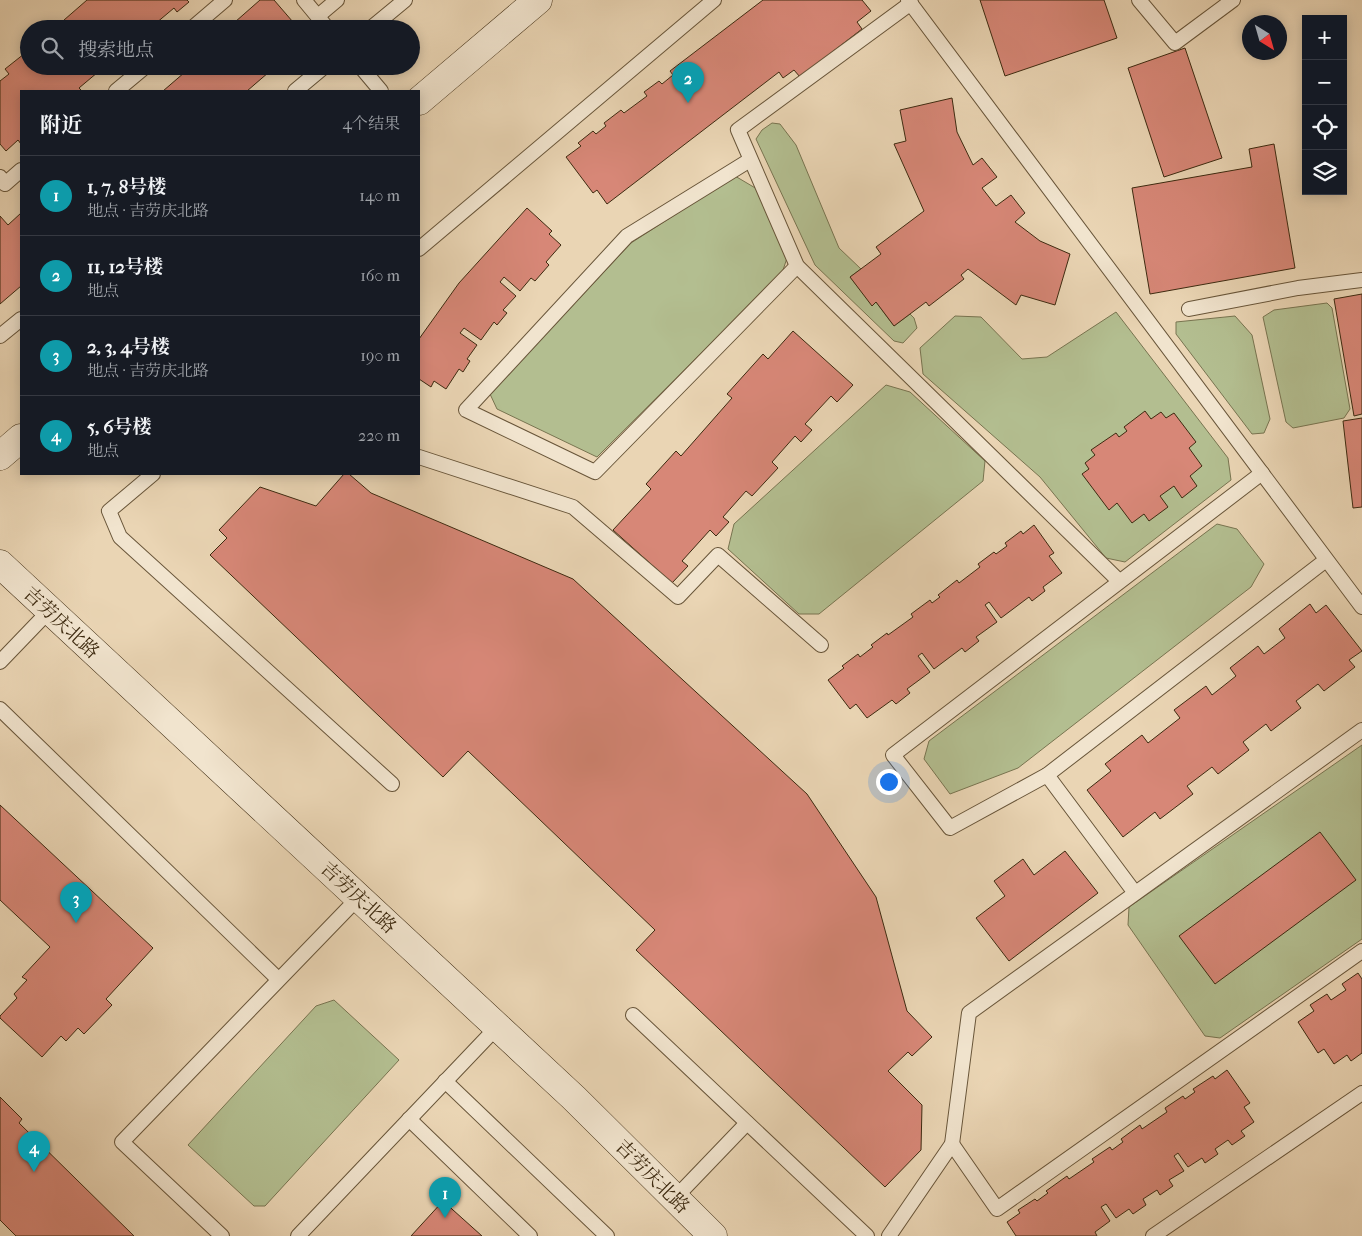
<!DOCTYPE html>
<html lang="zh">
<head>
<meta charset="utf-8">
<style>
  body { margin:0; font-family:"IM FELL French Canon","Noto Serif SC",serif; background:#20242c; color:#f1f3f6 }
  .controls { position:absolute; right:15px; top:15px; display:grid; overflow:hidden; border-radius:0px; box-shadow:0 2px 12px #0003 }
  .controls button { width:45px; height:45px; display:grid; place-items:center; padding:0; border:0; border-bottom:1px solid #363941; background:#171b24; color:#f1f3f6; font:25px sans-serif }
  .compass { position:absolute; left:1242px; top:15px; width:45px; height:45px; border-radius:50%; background:#171b24; box-shadow:0 2px 12px #0003; rotate:143deg }
  .you { position:absolute; left:888px; top:781px; width:18px; height:18px; margin:-12px; border:4px solid #fff; border-radius:50%; background:#1a73e8; box-shadow:0 0 0 8px #1a73e833 }
  .badge { display:grid; place-items:center; width:32px; height:32px; border-radius:50%; background:#c59692; color:#fff; font-size:16px; font-weight:700 }
  .pin { position:absolute; translate:-50% -41px; filter:drop-shadow(0 1px 2px #0008) }
  .pin::after { content:''; position:absolute; top:26px; width:18px; height:15px; background:inherit; clip-path:polygon(0 0,100% 0,50% 100%) }
  .list { margin:0; padding:0; list-style:none }
  h2 { display:flex; justify-content:space-between; align-items:center; height:65px; margin:0; padding:0 20px; font-size:21px }
  h2 small { font-size:16px; font-weight:400; color:#9ea1a6 }
  .list li { display:grid; grid-template-columns:32px 1fr auto; gap:15px; align-items:center; box-sizing:border-box; height:80px; padding:0 20px; border-top:1px solid #363941 }
  .list b { display:block; font-size:19px; white-space:nowrap }
  .list p { margin:0; font-size:16px; white-space:nowrap; color:#9ea1a6 }
  .list em { font-size:16px; font-style:normal; color:#9ea1a6 }
  .icon { flex:none; width:28px; height:28px; fill:none; stroke:currentColor; stroke-width:2; stroke-linecap:round; stroke-linejoin:round }
  .map { position:relative; flex:none; width:1362px; height:1236px; overflow:hidden }
  .search { position:absolute; background:#171b24; box-shadow:0 2px 12px #0003; left:20px; top:20px; width:400px; height:55px; display:flex; align-items:center; gap:12px; box-sizing:border-box; padding:0 18px; border-radius:28px; color:#9ea1a6; font-size:19px }
  .panel { position:absolute; background:#171b24; box-shadow:0 2px 12px #0003; left:20px; top:90px; width:400px; height:385px; border-radius:0px }
  .map>svg:first-child { display:block }
  .green { fill:#b3be90; stroke:#787450 }
  .building { fill:#d78777; stroke:#3d2a10 }
  .lines { fill:none; stroke-linecap:round; stroke-linejoin:round }
  .lane-casing { stroke:#685539; stroke-width:16 }
  .secondary-casing { stroke:#3d2a10; stroke-width:29 }
  .lane { stroke:#f1e4ce; stroke-width:14 }
  .secondary { stroke:#f1e4ce; stroke-width:28 }
  .labels { text-anchor:middle; stroke-width:4; stroke-linejoin:round; paint-order:stroke }
  .street-label { font-size:19px; fill:#3d2a10; stroke:#f1e4ce }
</style>
</head>
<body>
<div class="map">
<svg width="1362" height="1236" viewBox="0 0 1362 1236">
  <rect width="100%" height="100%" fill="#ead5b4"/>
  <filter id="stains"><feTurbulence type="fractalNoise" baseFrequency=".004" numOctaves="4"/><feColorMatrix values="0 0 0 0 .2 0 0 0 0 .09 0 0 0 0 .02 0 0 0 .5 -.17"/></filter>
  <radialGradient id="worn" r=".72"><stop offset=".6" stop-color="#630" stop-opacity="0"/><stop offset="1" stop-color="#630" stop-opacity=".3"/></radialGradient>
  <!-- green -->
  <g class="green">
    <path d="M772,123L780,124L796,145L839,248L861,269L850,277L872,305L876,302L894,326L910,314L914,318L917,328L903,343L894,341L815,265L756,139L762,130Z"/>
    <path d="M735,176L757,189L787,258L782,273L597,457L497,409L490,394L631,243Z"/>
    <path d="M1327,303L1332,308L1350,409L1344,418L1293,428L1286,422L1263,317L1274,310Z"/>
    <path d="M1116,312L1228,458L1231,480L1125,562L1106,558L1040,477L923,374L920,348L955,316L981,317L1022,359L1047,357Z"/>
    <path d="M1235,316L1252,335L1270,419L1264,433L1252,434L1176,334V322Z"/>
    <path d="M886,385L910,392L985,461L983,481L819,614H799L728,549L734,524Z"/>
    <path d="M1217,524L1237,529L1264,564L1251,587L1018,768L950,794L924,759L929,741Z"/>
    <path d="M1362,745V939L1220,1038L1205,1036L1128,925L1129,907Z"/>
    <path d="M334,1000L399,1060L265,1206H254L188,1145L316,1006Z"/>
  </g>
  <!-- building -->
  <g class="building">
    <path d="M87,0H187L189,2L177,12L174,8L149,29H62L68,24L64,20Z"/>
    <path d="M260,0H274L299,29H236L238,26L235,22Z"/>
    <path d="M763,0H862L871,11L857,22L862,29L800,77L794,70L783,78L779,72L607,204L597,190L593,193L566,157L581,146L578,143L593,131L596,134L606,126L604,123L621,110L624,113L647,96L644,92L659,81L662,84L673,75L670,71Z"/>
    <path d="M980,0H1104L1117,38L1005,76Z"/>
    <path d="M1185,48L1222,158L1164,177L1128,68Z"/>
    <path d="M29,50V66H113L108,71L104,67L79,88L82,91H21V144L18,140L6,151L0,144V81L9,74L5,69Z"/>
    <path d="M192,66H276L247,91H163Z"/>
    <path d="M952,98L957,132L973,165L982,158L997,177L982,188L996,206L1011,195L1025,213L1015,222L1040,241L1070,254L1055,305L1021,295L1016,305L968,269L961,275L964,279L929,306L926,302L894,326L876,302L872,306L850,277L881,254L876,247L924,211L894,144L906,141L900,110Z"/>
    <path d="M1274,144L1295,268L1150,294L1132,188L1252,167L1249,149Z"/>
    <path d="M527,208L552,231L549,234L561,245L546,262L549,265L535,281L531,278L520,291L504,277L500,282L516,296L503,310L507,313L497,325L494,322L481,340L464,328L460,333L477,345L467,359L470,361L463,372L459,369L446,389L434,381L431,387L419,379V339L459,283Z"/>
    <path d="M21,213V286L0,304V216L8,225Z"/>
    <path d="M1362,294V414L1354,416L1334,299Z"/>
    <path d="M793,331L853,385L837,402L831,396L805,424L812,430L801,442L795,436L772,462L778,468L752,496L746,491L723,517L729,522L716,536L710,530L682,561L688,566L672,583L613,530L651,489L646,484L676,451L681,456L732,398L727,394L763,354L768,359Z"/>
    <path d="M1145,411L1151,419L1161,412L1166,418L1174,413L1196,442L1189,448L1202,466L1190,476L1197,486L1182,498L1174,486L1160,496L1168,507L1149,521L1144,514L1132,523L1117,503L1109,510L1082,474L1089,469L1085,463L1095,455L1091,450L1116,433L1119,437L1127,431L1124,427Z"/>
    <path d="M1362,418V507L1353,508L1343,421Z"/>
    <path d="M344,474H349L371,493L573,579L807,794L876,897L907,1011L932,1037L912,1056L908,1052L888,1071L922,1105L921,1150L885,1187L636,950L655,930L468,751L443,777L210,555L227,538L219,530L260,487L316,506Z"/>
    <path d="M1034,525L1054,553L1049,556L1062,573L1043,587L1045,591L1032,601L1029,597L1001,618L989,602L985,605L997,622L976,637L979,641L965,652L962,648L934,669L922,653L918,656L930,672L907,689L910,693L896,704L892,700L867,718L856,704L850,709L828,680L844,668L842,666L858,654L860,657L873,647L871,645L887,633L888,635L913,617L911,614L930,600L932,603L940,597L938,595L957,580L959,583L980,567L978,564L994,552L996,554L1007,546L1005,543L1021,531L1023,534Z"/>
    <path d="M1310,604L1316,613L1326,605L1362,651L1349,660L1355,667L1324,691L1318,684L1296,701L1301,708L1271,731L1266,724L1243,742L1249,750L1218,774L1212,767L1187,786L1193,794L1160,819L1155,812L1123,837L1087,790L1111,771L1105,764L1142,735L1148,743L1180,718L1174,710L1206,686L1212,695L1236,676L1230,668L1258,646L1264,654L1285,638L1279,629Z"/>
    <path d="M0,805L153,948L106,999L112,1005L84,1034L78,1028L66,1041L61,1036L42,1057L0,1018V1016L17,998L14,994L27,980L22,977L50,947L0,900Z"/>
    <path d="M1320,832L1356,880L1215,984L1179,936Z"/>
    <path d="M1065,851L1098,893L1009,961L976,918L1005,896L994,881L1023,859L1034,875Z"/>
    <path d="M1358,973L1362,979V1053L1351,1061L1347,1055L1334,1064L1324,1049L1318,1053L1298,1022L1314,1011L1310,1005L1327,994L1331,1000L1346,990L1342,984Z"/>
    <path d="M1227,1070L1250,1103L1244,1107L1254,1122L1241,1131L1245,1136L1232,1145L1228,1140L1215,1149L1218,1154L1205,1163L1202,1158L1188,1167L1178,1153L1174,1156L1184,1171L1169,1180L1173,1186L1160,1195L1157,1190L1143,1199L1146,1205L1133,1214L1129,1209L1116,1218L1106,1204L1101,1207L1110,1221L1095,1232L1097,1236H1016L1007,1222L1020,1213L1018,1210L1035,1199L1037,1201L1048,1193L1046,1191L1067,1176L1069,1179L1094,1162L1092,1159L1110,1147L1112,1150L1123,1142L1121,1139L1140,1125L1142,1129L1167,1112L1165,1108L1183,1096L1185,1099L1195,1092L1193,1089L1213,1076L1215,1079Z"/>
    <path d="M0,1097L22,1119L19,1123L134,1236H16L0,1220Z"/>
    <path d="M443,1201L482,1236H411Z"/>
  </g>
  <g class="lines">
    <defs>
      <g id="lane">
        <path d="M304,0L328,29"/>
        <path d="M908,0L1362,607"/>
        <path d="M1139,0L1175,43L1233,0"/>
        <path d="M911,3L738,130L797,266L1119,581"/>
        <path d="M318,16L337,0"/>
        <path d="M191,29L225,0"/>
        <path d="M370,29L405,0"/>
        <path d="M360,66L381,91"/>
        <path d="M116,91L146,66"/>
        <path d="M295,91L325,66"/>
        <path d="M750,160L627,236L466,410L595,472L797,266"/>
        <path d="M0,177L5,184L21,170"/>
        <path d="M419,249L714,0"/>
        <path d="M1189,309L1298,288L1362,280"/>
        <path d="M0,336L21,319"/>
        <path d="M419,457L573,507L678,597L718,555L821,645"/>
        <path d="M1262,473L893,755L950,828L1047,775L1326,560"/>
        <path d="M153,474L109,511L120,537L392,784"/>
        <path d="M0,662L50,610"/>
        <path d="M0,709L278,979"/>
        <path d="M1047,775L1135,893"/>
        <path d="M633,1015L867,1236"/>
        <path d="M445,1081L607,1236"/>
        <path d="M409,1119L530,1236"/>
        <path d="M952,1144L997,1209L1362,951"/>
        <path d="M675,1198L747,1123"/>
        <path d="M222,1236L122,1142L359,897"/>
        <path d="M298,1236L498,1026"/>
        <path d="M889,1236L952,1144L969,1013L1362,730"/>
        <path d="M1153,1236L1362,1093"/>
      </g>
      <g id="secondary">
        <path d="M419,101L538,0"/>
        <path d="M0,456L21,438"/>
        <path d="M0,564L574,1098L713,1236"/>
      </g>
    </defs>
    <!-- lane casing -->
    <use href="#lane" class="lane-casing"/>
    <!-- secondary casing -->
    <use href="#secondary" class="secondary-casing"/>
    <!-- lane -->
    <use href="#lane" class="lane"/>
    <!-- secondary -->
    <use href="#secondary" class="secondary"/>
  </g>
  <g class="labels">
    <!-- street labels -->
    <g class="street-label">
      <text transform="translate(62 622) rotate(43)" y="7">吉劳庆北路</text>
      <text transform="translate(359 897) rotate(43)" y="7">吉劳庆北路</text>
      <text transform="translate(653 1176) rotate(45)" y="7">吉劳庆北路</text>
    </g>
  </g>
  <rect width="100%" height="100%" filter="url(#stains)"/>
  <rect width="100%" height="100%" fill="url(#worn)"/>
</svg>
<div class="controls">
<button>+</button>
<button>−</button>
<button><svg class="icon" aria-label="locate" viewBox="0 0 24 24"><circle cx="12" cy="12" r="6"/><path d="M12 2v4M12 18v4M2 12h4M18 12h4"/></svg></button>
<button><svg class="icon" aria-label="layers" viewBox="0 0 24 24"><path d="M12 4l9 5-9 5-9-5zM3 14l9 5 9-5"/></svg></button>
</div>
<svg class="compass" viewBox="-18 -18 36 36"><path d="M0-13l5 13h-10z" fill="#e53935"/><path d="M0 13l5-13h-10z" fill="#9ea1a6"/></svg>
<div class="you"></div>
<div class="pin badge" style="left:445px;top:1218px;background:#0f9aa8">1</div>
<div class="pin badge" style="left:688px;top:103px;background:#0f9aa8">2</div>
<div class="pin badge" style="left:76px;top:923px;background:#0f9aa8">3</div>
<div class="pin badge" style="left:34px;top:1172px;background:#0f9aa8">4</div>
<div class="search"><svg class="icon" aria-label="search" viewBox="0 0 24 24"><circle cx="10" cy="10" r="6"/><path d="M15 15l6 6"/></svg>搜索地点</div>
<section class="panel">
<h2>附近<small>4个结果</small></h2>
<ul class="list">
<li><span class="badge" style="background:#0f9aa8">1</span><div><b>1, 7, 8号楼</b><p>地点 · 吉劳庆北路</p></div><em>140 m</em></li>
<li><span class="badge" style="background:#0f9aa8">2</span><div><b>11, 12号楼</b><p>地点</p></div><em>160 m</em></li>
<li><span class="badge" style="background:#0f9aa8">3</span><div><b>2, 3, 4号楼</b><p>地点 · 吉劳庆北路</p></div><em>190 m</em></li>
<li><span class="badge" style="background:#0f9aa8">4</span><div><b>5, 6号楼</b><p>地点</p></div><em>220 m</em></li>
</ul>
</section>
</div>
</body>
</html>
